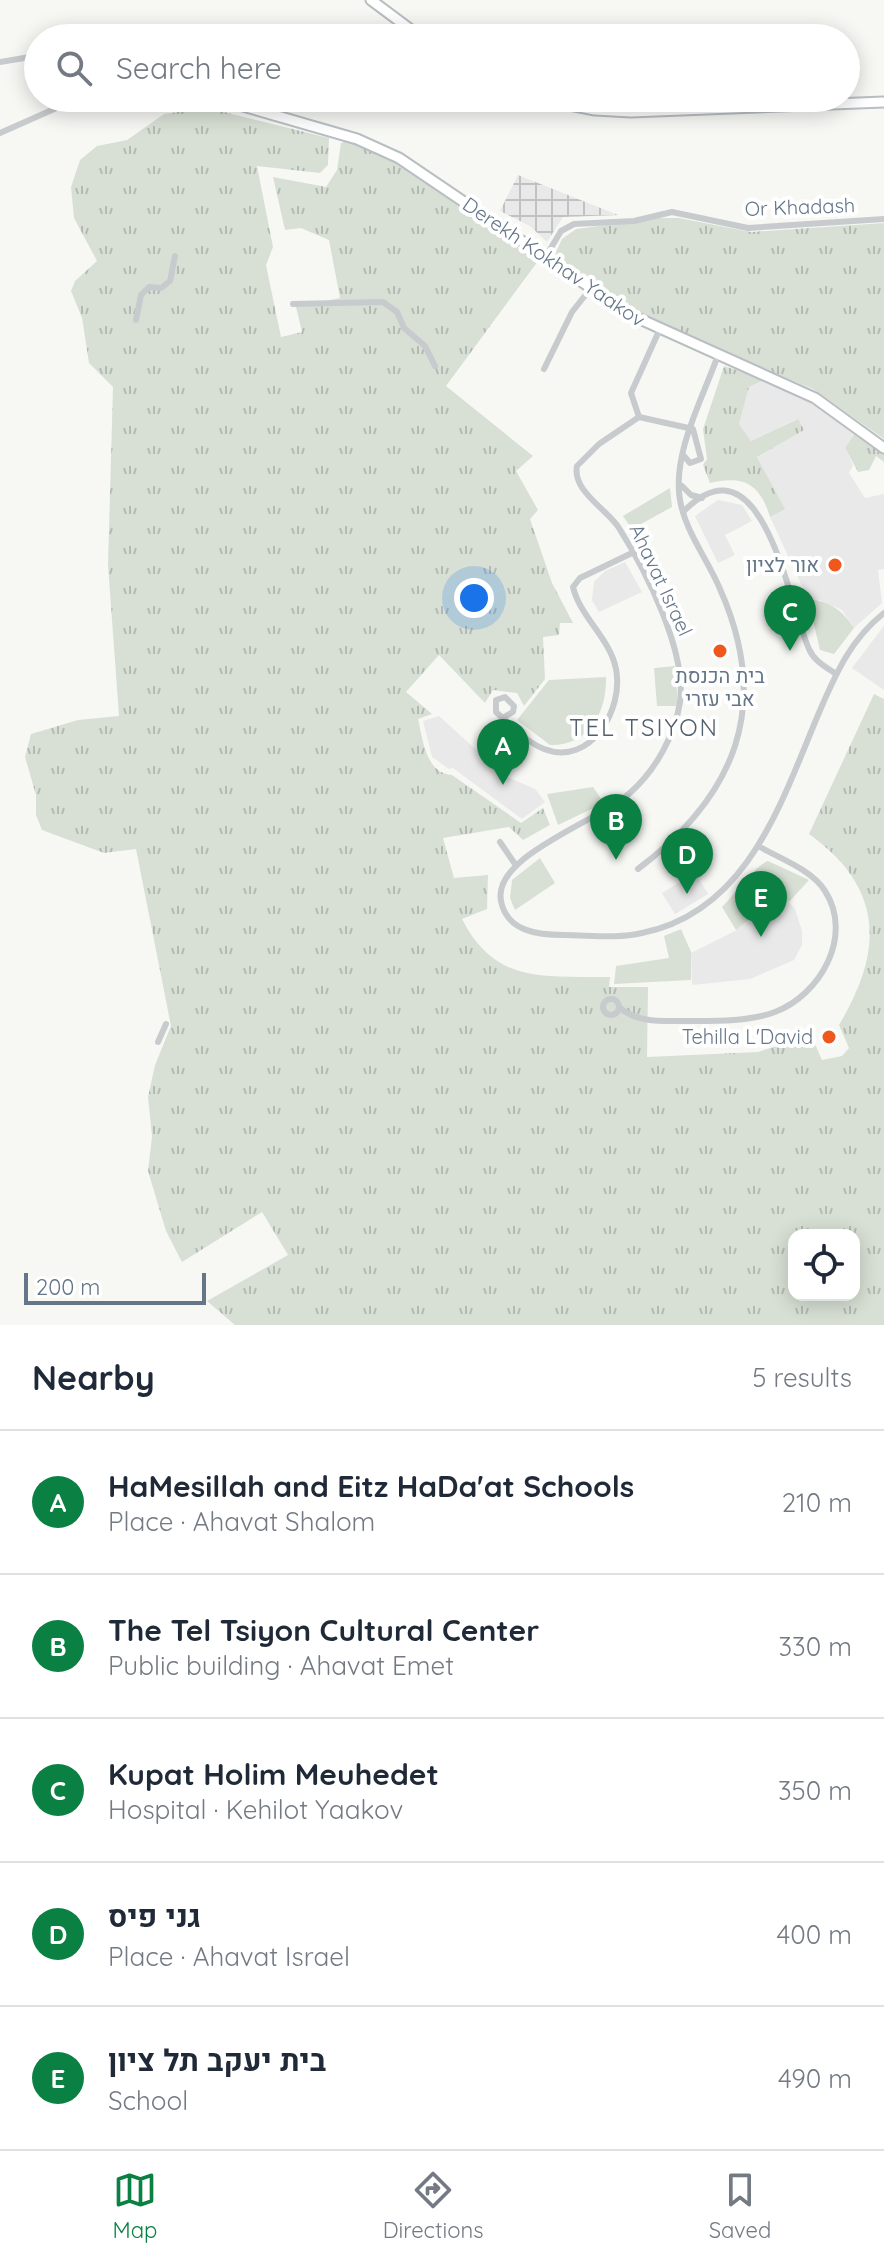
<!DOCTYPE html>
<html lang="en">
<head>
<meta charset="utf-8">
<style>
  body { margin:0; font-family:Quicksand,Heebo,sans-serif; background:#f2f2f3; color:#1f2937 }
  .controls { position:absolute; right:24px; bottom:24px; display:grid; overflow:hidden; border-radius:16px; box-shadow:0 4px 20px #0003 }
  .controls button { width:72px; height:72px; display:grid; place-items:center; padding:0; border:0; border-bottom:2px solid #e0e1e3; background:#fff; color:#1f2937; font:40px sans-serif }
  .scale { position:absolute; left:24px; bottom:20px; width:182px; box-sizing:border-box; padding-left:8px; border:4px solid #647688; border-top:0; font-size:22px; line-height:28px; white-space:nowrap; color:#647688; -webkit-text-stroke:6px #fff; paint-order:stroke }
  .you { position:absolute; left:474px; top:598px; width:28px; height:28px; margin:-20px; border:6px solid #fff; border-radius:50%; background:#1a73e8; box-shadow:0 0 0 12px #1a73e833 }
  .badge { display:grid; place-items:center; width:52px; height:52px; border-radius:50%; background:#0b8043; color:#fff; font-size:26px; font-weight:700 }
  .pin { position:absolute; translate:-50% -66px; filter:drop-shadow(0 2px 4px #0008) }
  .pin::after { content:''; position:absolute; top:42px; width:28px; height:24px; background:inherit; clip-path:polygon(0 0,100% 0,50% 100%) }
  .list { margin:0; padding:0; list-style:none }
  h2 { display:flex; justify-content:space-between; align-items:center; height:104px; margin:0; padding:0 32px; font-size:34px }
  h2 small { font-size:26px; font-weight:400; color:#747a83 }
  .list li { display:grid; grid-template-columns:52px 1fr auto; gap:24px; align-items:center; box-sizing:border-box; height:144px; padding:0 32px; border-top:2px solid #e0e1e3 }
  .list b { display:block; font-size:30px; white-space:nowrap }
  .list p { margin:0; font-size:26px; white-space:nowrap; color:#747a83 }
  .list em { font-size:26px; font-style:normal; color:#747a83 }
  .icon { flex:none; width:44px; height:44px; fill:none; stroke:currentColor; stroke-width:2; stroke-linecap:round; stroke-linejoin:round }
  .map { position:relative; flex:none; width:884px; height:1325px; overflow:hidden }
  .search { position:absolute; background:#fff; box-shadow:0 4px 20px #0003; left:24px; right:24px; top:24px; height:88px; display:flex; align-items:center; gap:20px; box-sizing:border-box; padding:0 28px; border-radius:44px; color:#747a83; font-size:30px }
  .sheet { height:824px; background:#fff }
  nav { display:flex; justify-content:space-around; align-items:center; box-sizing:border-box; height:112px; border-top:2px solid #e0e1e3; background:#fff; font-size:22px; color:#747a83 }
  nav a { display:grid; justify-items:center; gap:4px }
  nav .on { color:#0b8043 }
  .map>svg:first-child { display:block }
  .built { fill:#e8e9e8 }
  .industrial { fill:url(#industrial-grid) }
  .grass { fill:url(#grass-tufts); fill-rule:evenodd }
  .green { fill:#d8e0d5 }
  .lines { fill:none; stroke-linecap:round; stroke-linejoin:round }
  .secondary-casing { stroke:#b9bec3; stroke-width:13 }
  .street { stroke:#c7cbce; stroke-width:6 }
  .secondary { stroke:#fff; stroke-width:9 }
  .poi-dot { fill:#ef571d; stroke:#fff; stroke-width:3 }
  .labels { text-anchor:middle; stroke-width:8; stroke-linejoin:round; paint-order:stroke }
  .street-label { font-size:20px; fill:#647688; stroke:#fff }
  .poi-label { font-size:20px; fill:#647688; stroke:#fff; text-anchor:end }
  .quarter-label { font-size:24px; letter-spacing:2px; fill:#53606c; stroke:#fff }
</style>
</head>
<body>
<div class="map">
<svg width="884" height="1325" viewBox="0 0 884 1325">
  <defs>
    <pattern id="industrial-grid" width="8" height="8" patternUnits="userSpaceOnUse" patternTransform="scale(2)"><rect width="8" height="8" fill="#e8e9e8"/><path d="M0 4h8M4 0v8" fill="none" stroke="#c0c1c2"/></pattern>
    <pattern id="grass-tufts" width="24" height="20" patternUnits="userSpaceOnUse" patternTransform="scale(2)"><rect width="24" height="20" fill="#d8e0d5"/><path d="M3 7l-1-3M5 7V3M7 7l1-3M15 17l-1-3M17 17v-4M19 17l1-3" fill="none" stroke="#b3bab3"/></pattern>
  </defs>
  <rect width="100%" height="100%" fill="#f7f8f4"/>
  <!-- built -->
  <g class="built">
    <path d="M766,379L823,408L855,433L845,448L853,465L849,473L865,498L884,494V569L878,570L882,603L854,628L842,610L820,600L808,599L770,517L784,508L757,457L804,430L797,419L751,441L739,424L749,387Z"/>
    <path d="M718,500L742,505L752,521L725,535L735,555L718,563L695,516Z"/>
    <path d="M625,562L642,592L599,612L592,600L594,582L605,571Z"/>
    <path d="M884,626V690L852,668Z"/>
    <path d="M439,716L505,776L535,789L545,802L522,819L453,768L449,769L432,757L423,721Z"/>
    <path d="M695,873L708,894L675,914L662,893Z"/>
    <path d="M781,894L795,909L802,931V945L794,960L750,979L692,985L691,953L735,931Z"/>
  </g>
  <!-- industrial -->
  <path class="industrial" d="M518,175L618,215L563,217L547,242L530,226L500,211Z"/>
  <!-- grass -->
  <g class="grass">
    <path d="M208,108L329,138L328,165L320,173L257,166L273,247L266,265L281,337L302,332L296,307L340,298L329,240L301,228L285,230L273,177L326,187L337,170L341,143L349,140L389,158L538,261L446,386L533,456L516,471L538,510L530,519L552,583L573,623H560L559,635L543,637L545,679L524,706L517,693L493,690L485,703L439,655L406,692L432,714L418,719C423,739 425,773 452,775L521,823L543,808L550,825L523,840L509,827L443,838L454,878L488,875L487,909L462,919C496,985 544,976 610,977L609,987H648L647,1057L758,1052L811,1035L822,1060L842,1056L849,1048L839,1025C884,950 884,888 809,834L874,694L884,699V1325H235L207,1301L288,1255L262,1212L182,1262L166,1231L148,1171L152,1136L148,1097L155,1065L171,1026L136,849L104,853L42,830L36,815V795L25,757L31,734L78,720L119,716L108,565L113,387L89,363L82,318L71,291L75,281L97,261L74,218L71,187L80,160L97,146L127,140L164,114ZM794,1235H854V1295H794Z"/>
    <path d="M658,218H679L751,232L884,223V439L813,389L656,325L554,256L562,239L576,229Z"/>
    <path d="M724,366L766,379L749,387L739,424L751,441L798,419L804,430L757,457L785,509L770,517C760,484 744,475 710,483L703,465L707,459L703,429Z"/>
    <path d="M855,433L884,452V462L876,456L869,470L858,472L845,448Z"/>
  </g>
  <!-- green -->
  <g class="green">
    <path d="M670,488L672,507L632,529L623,516Z"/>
    <path d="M808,599C830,601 842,610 854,628L834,654L820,650Z"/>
    <path d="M675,666L678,706H657L654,668Z"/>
    <path d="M606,677C607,712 589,746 550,745L517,720L549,680Z"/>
    <path d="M593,787L604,803L558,825L547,794Z"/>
    <path d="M540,858L555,883L515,910L510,898L512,880Z"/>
    <path d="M768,861L809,880L789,902L781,894L736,930L722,907C733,896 756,865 768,861Z"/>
    <path d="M681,929L691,952V980L614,984L616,966L669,958L664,936Z"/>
  </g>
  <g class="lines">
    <defs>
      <g id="secondary">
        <path d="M371,0L422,38"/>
        <path d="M215,98L357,139L399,158L631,315L815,398L884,448"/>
        <path d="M534,98L595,110L631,112L884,102"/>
      </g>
    </defs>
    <!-- secondary casing -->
    <use href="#secondary" class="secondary-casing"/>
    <!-- street -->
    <g class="street">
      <path d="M0,62L30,57L38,68"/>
      <path d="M0,133L79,98"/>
      <path d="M545,258L561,231L574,224L634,221L672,212L748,228L884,219"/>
      <path d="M293,304L383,302L397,312L404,328L425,346L435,366"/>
      <path d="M136,320L141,295L149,287L161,288L170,281L175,256"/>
      <path d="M544,369L572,312L591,288"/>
      <path d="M639,417L631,393L659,331"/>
      <path d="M684,456L690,463L701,459L693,429L639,417L599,444L577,466C572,491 607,509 619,528C646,571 687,652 680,702C675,735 656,769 632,791C601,821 492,855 501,901C507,932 539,935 564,935C589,935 617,939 642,933C751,911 783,796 821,708C837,671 852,638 884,613"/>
      <path d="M682,486L691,495L702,498"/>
      <path d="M683,512C763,430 789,606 809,649C814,661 826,667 836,674"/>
      <path d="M504,717L513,712L514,706L505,697L496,700V712C510,724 526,742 544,749C591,767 624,709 616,669C610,638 580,617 573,587L580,578L632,553"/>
      <path d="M500,842L515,864"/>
      <path d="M638,869C736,795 772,706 720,589C708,560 685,531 680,500C672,453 703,398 718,355"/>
      <circle cx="611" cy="1007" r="8"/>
      <path d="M619,1007C636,1023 662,1021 684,1021C713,1021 748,1022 775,1012C820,995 854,936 825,891C812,870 781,859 760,847"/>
      <path d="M158,1042L166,1024"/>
    </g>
    <!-- secondary -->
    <use href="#secondary" class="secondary"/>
  </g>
  <!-- markers -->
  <g class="poi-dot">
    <circle cx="835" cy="565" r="8"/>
    <circle cx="720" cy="651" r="8"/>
    <circle cx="829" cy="1037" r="8"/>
  </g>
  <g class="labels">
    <!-- street labels -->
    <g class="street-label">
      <text transform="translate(800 207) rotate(-2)" y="7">Or Khadash</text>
      <text transform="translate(554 262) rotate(34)" y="7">Derekh Kokhav Yaakov</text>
      <text transform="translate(661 580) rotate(65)" y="7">Ahavat Israel</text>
    </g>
    <!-- poi labels -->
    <g class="poi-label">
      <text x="819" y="572">אור לציון</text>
      <text x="720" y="683" text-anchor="middle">בית הכנסת<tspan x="720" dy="23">אבי עזרי</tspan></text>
      <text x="813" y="1044">Tehilla L'David</text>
    </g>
    <!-- quarter labels -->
    <g class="quarter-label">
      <text x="644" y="736">TEL TSIYON</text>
    </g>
  </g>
</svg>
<div class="controls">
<button><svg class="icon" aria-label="locate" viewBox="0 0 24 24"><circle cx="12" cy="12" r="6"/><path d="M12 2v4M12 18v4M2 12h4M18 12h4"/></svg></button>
</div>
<div class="scale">200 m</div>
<div class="you"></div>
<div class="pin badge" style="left:503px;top:785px">A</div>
<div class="pin badge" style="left:616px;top:860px">B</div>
<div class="pin badge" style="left:790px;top:651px">C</div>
<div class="pin badge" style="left:687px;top:894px">D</div>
<div class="pin badge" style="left:761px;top:937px">E</div>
<div class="search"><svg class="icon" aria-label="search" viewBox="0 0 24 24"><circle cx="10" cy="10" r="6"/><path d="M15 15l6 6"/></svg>Search here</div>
</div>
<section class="sheet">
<h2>Nearby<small>5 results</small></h2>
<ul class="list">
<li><span class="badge">A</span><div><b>HaMesillah and Eitz HaDa'at Schools</b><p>Place · Ahavat Shalom</p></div><em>210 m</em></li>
<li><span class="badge">B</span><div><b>The Tel Tsiyon Cultural Center</b><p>Public building · Ahavat Emet</p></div><em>330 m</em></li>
<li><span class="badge">C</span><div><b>Kupat Holim Meuhedet</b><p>Hospital · Kehilot Yaakov</p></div><em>350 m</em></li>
<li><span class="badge">D</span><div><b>גני פיס</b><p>Place · Ahavat Israel</p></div><em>400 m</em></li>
<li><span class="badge">E</span><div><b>בית יעקב תל ציון</b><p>School</p></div><em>490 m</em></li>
</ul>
</section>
<nav>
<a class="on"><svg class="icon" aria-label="map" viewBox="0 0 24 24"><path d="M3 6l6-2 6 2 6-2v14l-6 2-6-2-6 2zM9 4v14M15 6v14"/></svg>Map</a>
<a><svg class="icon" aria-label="directions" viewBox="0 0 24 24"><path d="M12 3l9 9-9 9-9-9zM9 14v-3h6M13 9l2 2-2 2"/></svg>Directions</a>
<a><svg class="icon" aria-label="saved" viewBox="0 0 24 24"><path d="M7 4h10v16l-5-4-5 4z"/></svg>Saved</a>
</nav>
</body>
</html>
